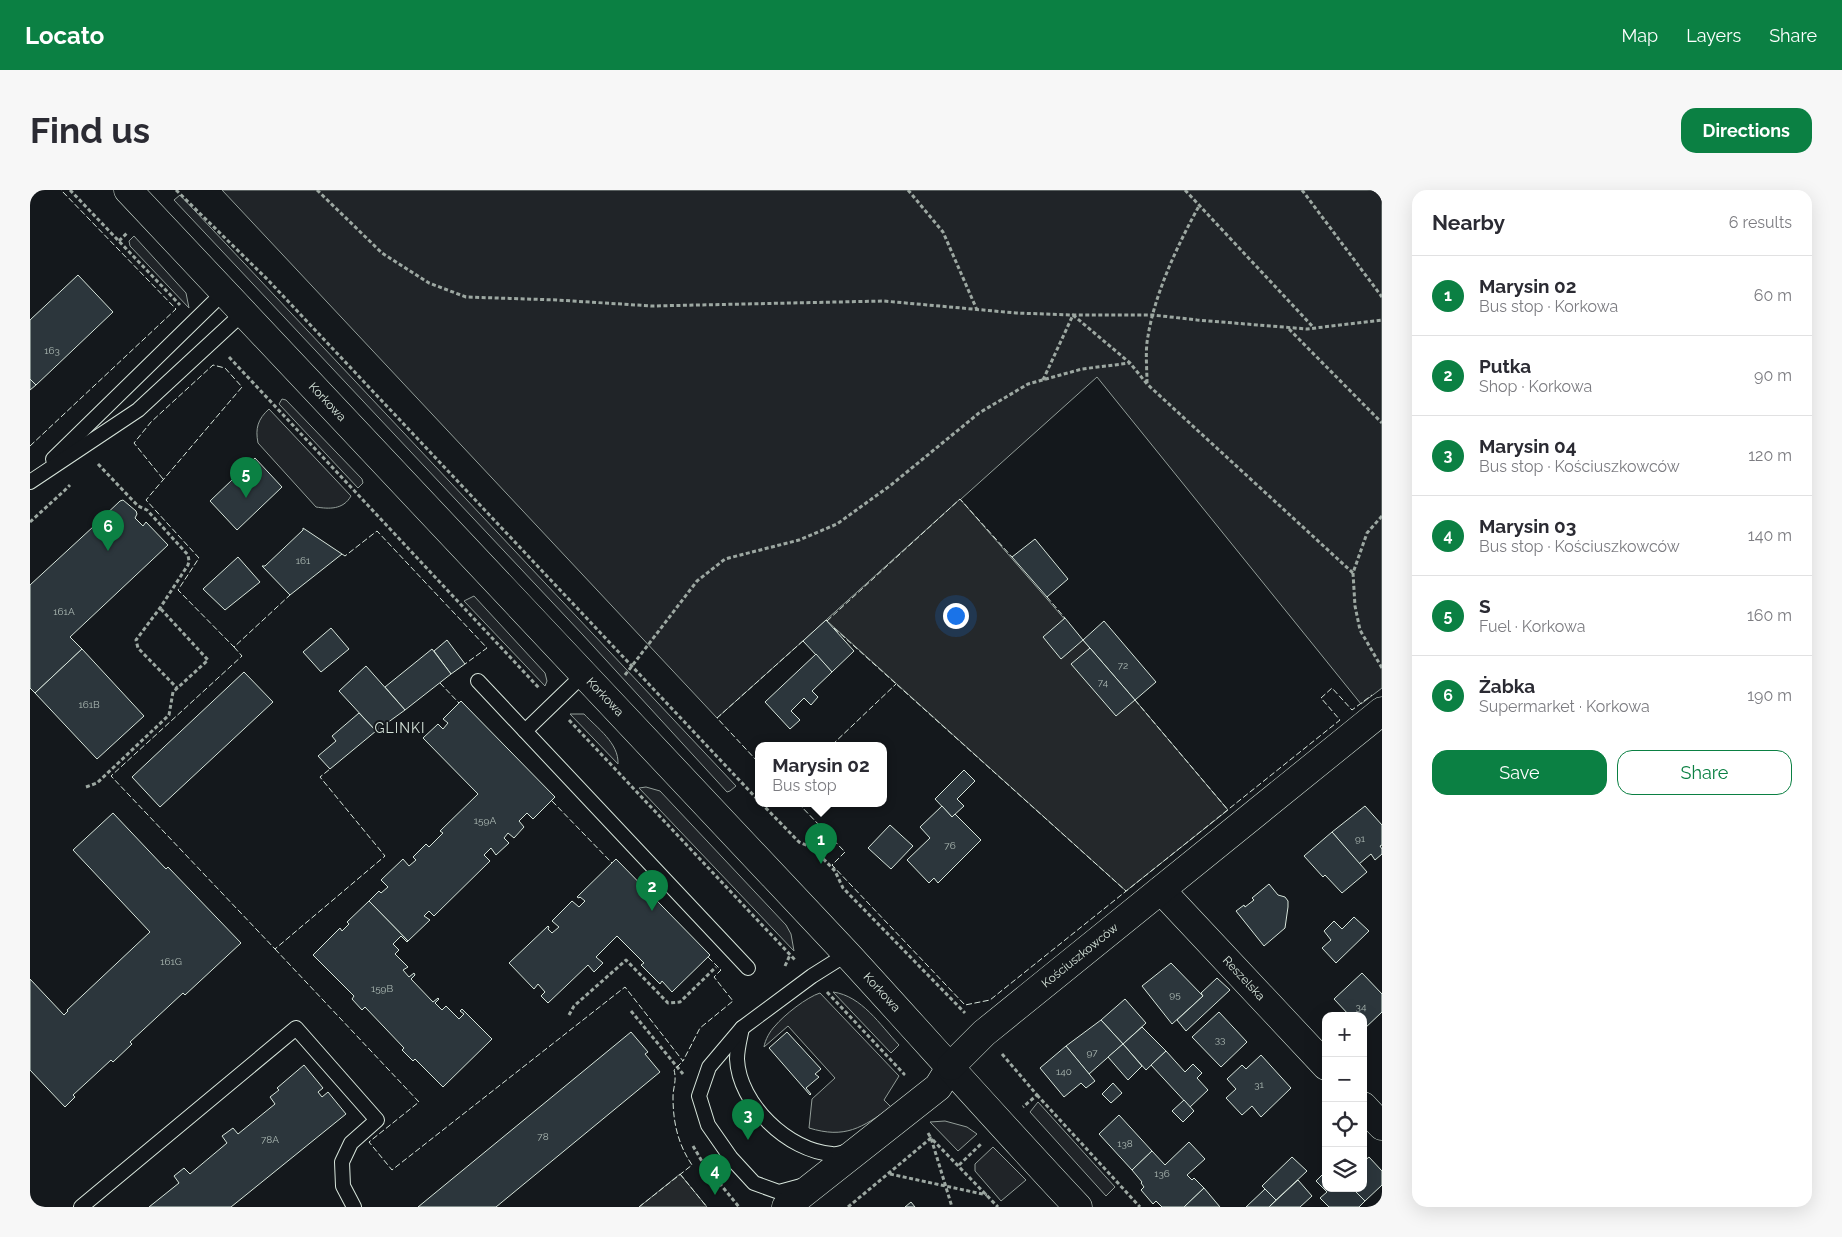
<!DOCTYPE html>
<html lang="en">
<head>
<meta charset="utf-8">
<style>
  body { margin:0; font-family:Raleway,sans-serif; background:#f7f7f7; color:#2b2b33 }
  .controls { position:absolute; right:15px; bottom:15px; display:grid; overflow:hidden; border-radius:10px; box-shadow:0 5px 20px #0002 }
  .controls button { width:45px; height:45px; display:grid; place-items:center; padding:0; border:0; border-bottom:1px solid #e1e1e2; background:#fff; color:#2b2b33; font:25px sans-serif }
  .you { position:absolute; left:925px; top:425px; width:18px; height:18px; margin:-12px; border:4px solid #fff; border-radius:50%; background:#1a73e8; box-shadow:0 0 0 8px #1a73e833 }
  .badge { display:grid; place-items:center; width:32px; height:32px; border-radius:50%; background:#0b8043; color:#fff; font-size:16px; font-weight:700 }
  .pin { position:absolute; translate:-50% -41px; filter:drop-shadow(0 1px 2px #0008) }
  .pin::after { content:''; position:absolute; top:26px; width:18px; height:15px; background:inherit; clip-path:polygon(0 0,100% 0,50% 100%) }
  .popup { position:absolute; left:725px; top:552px; width:132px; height:65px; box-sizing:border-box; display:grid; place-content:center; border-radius:10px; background:#fff; filter:drop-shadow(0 1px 4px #0005); font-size:16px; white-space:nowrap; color:#7c7c81 }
  .popup b { font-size:19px; color:#2b2b33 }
  .popup::after { content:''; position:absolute; left:50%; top:100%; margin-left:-10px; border:10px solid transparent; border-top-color:#fff }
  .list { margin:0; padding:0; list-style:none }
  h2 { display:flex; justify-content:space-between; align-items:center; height:65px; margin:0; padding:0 20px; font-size:21px }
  h2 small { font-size:16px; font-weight:400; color:#7c7c81 }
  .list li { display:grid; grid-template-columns:32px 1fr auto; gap:15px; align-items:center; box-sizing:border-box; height:80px; padding:0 20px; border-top:1px solid #e1e1e2 }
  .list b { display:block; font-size:19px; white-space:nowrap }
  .list p { margin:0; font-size:16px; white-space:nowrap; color:#7c7c81 }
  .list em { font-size:16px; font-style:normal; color:#7c7c81 }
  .actions { display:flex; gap:10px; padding:15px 20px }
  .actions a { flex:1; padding:11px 0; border:1px solid #0b8043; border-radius:15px; text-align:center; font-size:18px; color:#0b8043 }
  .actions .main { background:#0b8043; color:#fff }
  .icon { flex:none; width:28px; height:28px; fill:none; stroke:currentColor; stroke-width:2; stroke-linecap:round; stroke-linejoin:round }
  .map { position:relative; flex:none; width:1352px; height:1017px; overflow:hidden; border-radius:15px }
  header { display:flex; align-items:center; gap:30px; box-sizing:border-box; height:70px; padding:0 25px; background:#0b8043; color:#fff }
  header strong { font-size:24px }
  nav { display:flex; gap:28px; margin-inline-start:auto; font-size:18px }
  .intro { display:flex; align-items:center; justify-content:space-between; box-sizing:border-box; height:120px; padding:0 30px }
  h1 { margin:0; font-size:35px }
  .button { padding:12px 22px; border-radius:15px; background:#0b8043; color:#fff; font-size:18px; font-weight:700 }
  main { display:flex; gap:30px; padding:0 30px }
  aside { flex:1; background:#fff; border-radius:15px; box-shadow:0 5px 20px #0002 }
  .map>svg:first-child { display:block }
  .green { fill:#202428; stroke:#939e99 }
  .parking { fill:#24282b; stroke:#939e99 }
  .building { fill:#2c363c; stroke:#d8e6dc }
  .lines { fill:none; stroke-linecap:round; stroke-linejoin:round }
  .lane-casing { stroke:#d8e6dc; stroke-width:16 }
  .street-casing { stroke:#d8e6dc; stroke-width:29 }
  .secondary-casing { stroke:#d8e6dc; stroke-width:29 }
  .path { stroke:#9da8a2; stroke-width:3; stroke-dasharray:4 2.5; stroke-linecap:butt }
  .lane { stroke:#14181c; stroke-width:14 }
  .street { stroke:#14181c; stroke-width:28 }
  .secondary { stroke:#14181c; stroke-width:28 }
  .fence { stroke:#d8e6dc; stroke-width:1; stroke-dasharray:6 2.5; stroke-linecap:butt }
  .labels { text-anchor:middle; stroke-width:4; stroke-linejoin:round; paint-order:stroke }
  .number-label { font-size:10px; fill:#adbab4 }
  .street-label { font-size:12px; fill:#d8e6dc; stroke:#14181c }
  .neighbourhood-label { font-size:14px; letter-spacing:1px; fill:#d8e6dc; stroke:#14181c }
</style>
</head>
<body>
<header>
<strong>Locato</strong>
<nav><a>Map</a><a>Layers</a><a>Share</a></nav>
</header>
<div class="intro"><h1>Find us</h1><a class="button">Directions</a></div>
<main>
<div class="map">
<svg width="1352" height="1017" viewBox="0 0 1352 1017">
  <rect width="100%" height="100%" fill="#14181c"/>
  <!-- green -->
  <g class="green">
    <path d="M192,0H1352V498L1331,514L1067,187L687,528Z"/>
    <path d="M150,5L706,596L700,601L697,602L553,445L144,10Z"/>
    <path d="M104,46L156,103L159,118L100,56L99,51Z"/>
    <path d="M252,209L256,210L332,289L333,293L328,298L249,214Z"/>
    <path d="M239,219L321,306C313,320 299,319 286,317L228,253C225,238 228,229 239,219Z"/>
    <path d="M444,406L515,483L517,491L515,496L434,411Z"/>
    <path d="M540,524H554C567,538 589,553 588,574Z"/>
    <path d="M616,597L630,601L756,735L761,744L764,761L609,598Z"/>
    <path d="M803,802C832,806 850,835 869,855L861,863Z"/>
    <path d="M790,803L869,886L854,910L861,917C832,938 815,949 779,938L782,909L805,888L758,836L734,857C735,850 740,841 745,836C754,825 777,807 790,803Z"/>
    <path d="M1008,912L1085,997L1076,1006L1000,922Z"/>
    <path d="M915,931L937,937L947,944L928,961L900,932Z"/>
    <path d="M963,957L996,990L971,1011L945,981V974Z"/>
  </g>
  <!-- parking -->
  <g class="parking">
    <path d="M930,309L1105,510L1198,620L1096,701L796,430Z"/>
    <path d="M650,984L677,1017H609Z"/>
  </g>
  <!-- building -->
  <g class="building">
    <path d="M48,85L83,122L6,195L0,189V130Z"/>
    <path d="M0,189L6,195L0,200Z"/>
    <path d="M225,268L252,297L207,340L180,311Z"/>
    <path d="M93,310L106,321L107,324L105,328L113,336L116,332L138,355L40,447L52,459L5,503L0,498V395L64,336L65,337L71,331L70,330L90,311Z"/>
    <path d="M273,338L312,364L260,405L232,376H235L273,340Z"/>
    <path d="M1005,349L1038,389L1017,407L982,367Z"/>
    <path d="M208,367L230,392L195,420L173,399Z"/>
    <path d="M1035,428L1053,450L1031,469L1013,447Z"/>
    <path d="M796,430L824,461L802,482L773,451Z"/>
    <path d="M1074,431L1126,492L1105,510L1053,450Z"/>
    <path d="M301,438L319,459L291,482L273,462Z"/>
    <path d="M417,450L435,474L421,484L404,461Z"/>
    <path d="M1060,458L1105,510L1086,526L1041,474Z"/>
    <path d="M52,459L114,526L67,569L5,503Z"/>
    <path d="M402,459L421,484L375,520L355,497Z"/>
    <path d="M786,464L802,482L782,501L788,507L781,515L774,508L761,521L770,530L760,539L735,512Z"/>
    <path d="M336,476L375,520L346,541L309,501Z"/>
    <path d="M214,482L243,512L130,617L102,587Z"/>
    <path d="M431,511L525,607L503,629L497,623L489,631L494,637L484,648L478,643L474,648L479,653L466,665L461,658L454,665L460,671L404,726L399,721L394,726L400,730L378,751L339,711L349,701L351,703L358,697L351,690L373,669L379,676L386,670L383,667L396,654L399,657L413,643L410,641L448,604L393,548L408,534L413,539L418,533L413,529Z"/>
    <path d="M329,523L346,541L300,579L288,566L306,551L302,546Z"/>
    <path d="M934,580L945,591L927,609L934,616L922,627L905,609Z"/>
    <path d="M912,616L922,627L925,624L951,650L908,693L904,688L899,693L877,670L900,648L890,637Z"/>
    <path d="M1335,616L1352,635V655L1350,656L1352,659V664L1345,670L1341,664L1329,674L1302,642Z"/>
    <path d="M83,623L136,679L138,677L211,753L155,805L153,803L100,852L102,854L83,872L81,870L43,905L45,907L35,917L0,880V789L34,825L38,821L37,820L120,742L43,660Z"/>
    <path d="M860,635L883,656L861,679L838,658Z"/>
    <path d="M1302,642L1337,682L1312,703L1295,685L1293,687L1274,666Z"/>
    <path d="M586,669L680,765L642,802L632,791L630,794L611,775L614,773L587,746L566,767L573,773L564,782L558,775L518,813L511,806L515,802L508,794L504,799L479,773L518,736L519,737L518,739L522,743L529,737L522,731L542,711L549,717L555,711L550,707L549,708L547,707Z"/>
    <path d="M1239,694L1248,705L1255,707L1258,711V717L1255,738L1234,756L1206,721L1214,715L1215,717L1224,710L1222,708Z"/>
    <path d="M339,711L378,751L377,752L371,746L363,754L369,760L365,764L378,777L373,780L379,787L384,783L385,785L381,789L403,812L408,808L409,809L405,813L412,820L416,816L429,829L434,824L430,821L432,819L462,849L413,897L385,869L383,871L372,860L374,858L335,817L332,820L322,809L324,806L283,765L310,738L312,741L319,734L317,732Z"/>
    <path d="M1324,727L1339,741L1306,773L1292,758L1301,750L1294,741L1304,731L1312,739Z"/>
    <path d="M1141,773L1173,806L1142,834L1112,796Z"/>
    <path d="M1332,783L1352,804V822L1333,840V826H1320L1304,809Z"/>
    <path d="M1187,788L1200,800L1156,841L1147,830L1173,806L1171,803Z"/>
    <path d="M1095,809L1116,833L1093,854L1071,830Z"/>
    <path d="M1189,822L1217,852L1191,877L1162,847Z"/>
    <path d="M1071,830L1093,854L1059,884L1036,856Z"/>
    <path d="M1112,837L1136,861L1116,880L1093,854Z"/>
    <path d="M601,842L618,862L615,864L630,882L466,1017H388Z"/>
    <path d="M757,842L791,879L785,884L789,887L776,898L781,904L780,905L739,858Z"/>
    <path d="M1093,854L1112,876L1098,890L1078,867Z"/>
    <path d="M1036,856L1065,891L1056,898L1051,893L1034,907L1010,878Z"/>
    <path d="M1136,861L1155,882L1163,874L1172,883L1167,888L1178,900L1160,917L1121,875Z"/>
    <path d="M1231,865L1261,898L1231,927L1222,916L1212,925L1196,908L1206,899L1197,889L1212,875L1216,879Z"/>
    <path d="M274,875L293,898L288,902L292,907L298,902L316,924L201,1017H119L149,993L144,986L154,978L160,984L197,953L192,946L203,938L208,944L245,914L240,907L249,900L247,898Z"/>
    <path d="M1083,893L1092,903L1081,913L1072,904Z"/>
    <path d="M1154,910L1164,921L1153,932L1142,921Z"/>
    <path d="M1089,925L1122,961L1102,980L1069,944Z"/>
    <path d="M1159,952L1175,969L1157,985L1162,990L1164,988L1174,998L1154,1017H1132L1126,1011L1123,1014L1111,1000L1114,997L1111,993L1112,992L1102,980L1122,961L1135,975Z"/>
    <path d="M1262,967L1277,981L1246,1010L1232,996Z"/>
    <path d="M1339,967L1352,981V995L1335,1011L1322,998H1333V972Z"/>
    <path d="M1296,981V998H1322L1335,1011L1329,1017H1299L1290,1008L1297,1002L1286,991Z"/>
    <path d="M1268,990L1282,1006L1270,1017H1239Z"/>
    <path d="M1174,998L1190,1017H1154Z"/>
    <path d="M1235,999L1246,1010L1239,1017H1216Z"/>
    <path d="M881,1012L885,1017H875Z"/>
  </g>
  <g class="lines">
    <defs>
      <g id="lane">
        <path d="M23,269L194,102"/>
        <path d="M0,292L108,220L213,123"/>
        <path d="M448,491L718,778"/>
        <path d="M495,541L553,485"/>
        <path d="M712,838C710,848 707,859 707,869C709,914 758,961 802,964C807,965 812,963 817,961"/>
        <path d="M771,996L749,1002L724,993L701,968L678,935L669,906L679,877L712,838L782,786L817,764"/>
        <path d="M51,1017L266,838L347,930L321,953L312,972L313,996L324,1017"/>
      </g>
      <g id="street">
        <path id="s1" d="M1131,700L1296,876"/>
        <path d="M1333,916L1352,936"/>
        <path d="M756,1017L908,897L921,876"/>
      </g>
      <g id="secondary">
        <path id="s2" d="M98,0L817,764C894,848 970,934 1048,1017"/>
        <path id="s3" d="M921,876L954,843L1352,521"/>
      </g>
    </defs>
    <!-- lane casing -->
    <use href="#lane" class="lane-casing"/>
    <!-- street casing -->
    <use href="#street" class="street-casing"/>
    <!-- secondary casing -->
    <use href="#secondary" class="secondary-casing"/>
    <!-- path -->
    <g class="path">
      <path d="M40,0L150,115"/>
      <path d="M146,0L238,90L728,610"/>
      <path d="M287,0L352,63L399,93L436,107L527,110L622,116L854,111L986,123L1043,125H1123L1167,130L1277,139L1352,130"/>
      <path d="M878,0L913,42L947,120"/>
      <path d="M1155,0L1284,138"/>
      <path d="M1272,0L1352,107"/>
      <path d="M89,51L97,43"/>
      <path d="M1259,139L1352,233"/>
      <path d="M199,167L509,498"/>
      <path d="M1013,190L1043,125L1100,173L1117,194L1323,383"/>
      <path d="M1117,193C1117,178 1115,161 1118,146C1125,103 1148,54 1169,16"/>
      <path d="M68,274L108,316L117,320L158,365L159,371L158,375L130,418L106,450L108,458L147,498"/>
      <path d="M1352,326L1337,343L1323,383L1325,416L1330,440L1352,478"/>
      <path d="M0,332L35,300L40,295"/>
      <path d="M595,485L667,391L695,369L769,350L807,334L861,295L949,223L998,194L1052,179L1100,173"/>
      <path d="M539,530L766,771"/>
      <path d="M56,597L67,593L139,525L143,502L178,470L130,418"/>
      <path d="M731,613L769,652L783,658L805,681L813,698L935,823"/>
      <path d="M755,776L760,765"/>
      <path d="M797,802L874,884L873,885"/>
      <path d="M601,821L653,884"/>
      <path d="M539,825L544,816L596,770L638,813L650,812L686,777"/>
      <path d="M972,864L1007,905L993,917"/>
      <path d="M1007,905L1110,1017"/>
      <path d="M898,943L901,948L922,1017"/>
      <path d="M663,956L673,973L709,1017"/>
      <path d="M929,975L951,954"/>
      <path d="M860,984L957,1005"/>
      <path d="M818,1017L901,948L968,1017"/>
    </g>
    <!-- lane -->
    <use href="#lane" class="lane"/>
    <!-- street -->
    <use href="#street" class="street"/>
    <!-- secondary -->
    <use href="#secondary" class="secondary"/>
    <!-- fence -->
    <g class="fence">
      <path d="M0,256L146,119L31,0"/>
      <path d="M133,289L104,253L121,232L183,175L195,178L212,197L116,310L169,368L148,400L204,457L260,405"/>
      <path d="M312,364L315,366L347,341L457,458L435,474"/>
      <path d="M1017,407L1035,428"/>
      <path d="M797,431L930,309L982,367"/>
      <path d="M804,438L1096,701"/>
      <path d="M204,457L212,466L81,586L245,759L355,666L290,587L300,579"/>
      <path d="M410,493L429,513"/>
      <path d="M1105,510L1198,620"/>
      <path d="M802,555L866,494"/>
      <path d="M728,572L687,528L774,450"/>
      <path d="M522,611L582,673"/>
      <path d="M768,613L815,662L802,675L935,815L960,810L1310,530L1291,508L1302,498L1322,520L1342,505"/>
      <path d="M245,759L389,912L339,952L362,980L595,797L653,871L670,838L703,811L684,787L691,780L678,767"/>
      <path d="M650,984L677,1017"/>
      <path d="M609,1017L662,975C648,954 643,933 643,907C643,897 647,891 644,880L653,871"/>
    </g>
  </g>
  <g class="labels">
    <!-- number labels -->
    <g class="number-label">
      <text x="22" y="164">163</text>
      <text x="273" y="374">161</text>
      <text x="34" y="425">161A</text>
      <text x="1093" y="479">72</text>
      <text x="1073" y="496">74</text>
      <text x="59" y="518">161B</text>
      <text x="455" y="634">159A</text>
      <text x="1330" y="652">91</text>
      <text x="920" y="659">76</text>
      <text x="141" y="775">161G</text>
      <text x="352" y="802">159B</text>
      <text x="1145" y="808">95</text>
      <text x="1331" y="820">34</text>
      <text x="1190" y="853">33</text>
      <text x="1062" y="866">97</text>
      <text x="1034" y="885">140</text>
      <text x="1229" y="898">31</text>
      <text x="513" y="950">78</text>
      <text x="240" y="953">78A</text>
      <text x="1095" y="957">138</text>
      <text x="1132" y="987">136</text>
    </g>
    <!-- street labels -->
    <g class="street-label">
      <text dy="4" stroke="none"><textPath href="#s2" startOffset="291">Korkowa</textPath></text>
      <text dy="4" stroke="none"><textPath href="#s2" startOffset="696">Korkowa</textPath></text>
      <text dy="4" stroke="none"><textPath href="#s3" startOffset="170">Kościuszkowców</textPath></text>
      <text dy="4" stroke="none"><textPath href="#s1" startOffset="121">Reszelska</textPath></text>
      <text dy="4" stroke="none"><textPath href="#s2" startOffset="1101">Korkowa</textPath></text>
    </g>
    <!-- neighbourhood labels -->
    <g class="neighbourhood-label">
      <text x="370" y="543">GLINKI</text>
    </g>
  </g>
</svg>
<div class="controls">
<button>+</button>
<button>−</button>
<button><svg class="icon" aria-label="locate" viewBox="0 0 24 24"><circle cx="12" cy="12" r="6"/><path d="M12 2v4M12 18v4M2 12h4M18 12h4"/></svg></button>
<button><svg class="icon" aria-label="layers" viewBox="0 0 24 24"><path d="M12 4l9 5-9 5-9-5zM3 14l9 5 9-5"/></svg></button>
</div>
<div class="you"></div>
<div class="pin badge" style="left:791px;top:674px">1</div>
<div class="popup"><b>Marysin 02</b>Bus stop</div>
<div class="pin badge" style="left:622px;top:721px">2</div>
<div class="pin badge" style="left:718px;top:950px">3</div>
<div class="pin badge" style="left:685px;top:1005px">4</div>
<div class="pin badge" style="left:216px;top:308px">5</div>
<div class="pin badge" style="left:78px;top:361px">6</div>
</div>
<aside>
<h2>Nearby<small>6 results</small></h2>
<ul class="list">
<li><span class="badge">1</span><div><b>Marysin 02</b><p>Bus stop · Korkowa</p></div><em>60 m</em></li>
<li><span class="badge">2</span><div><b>Putka</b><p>Shop · Korkowa</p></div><em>90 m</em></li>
<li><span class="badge">3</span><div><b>Marysin 04</b><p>Bus stop · Kościuszkowców</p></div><em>120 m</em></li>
<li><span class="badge">4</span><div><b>Marysin 03</b><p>Bus stop · Kościuszkowców</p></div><em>140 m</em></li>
<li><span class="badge">5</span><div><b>S</b><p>Fuel · Korkowa</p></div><em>160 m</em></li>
<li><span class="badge">6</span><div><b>Żabka</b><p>Supermarket · Korkowa</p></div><em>190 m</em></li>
</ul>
<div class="actions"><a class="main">Save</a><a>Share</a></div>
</aside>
</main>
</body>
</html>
